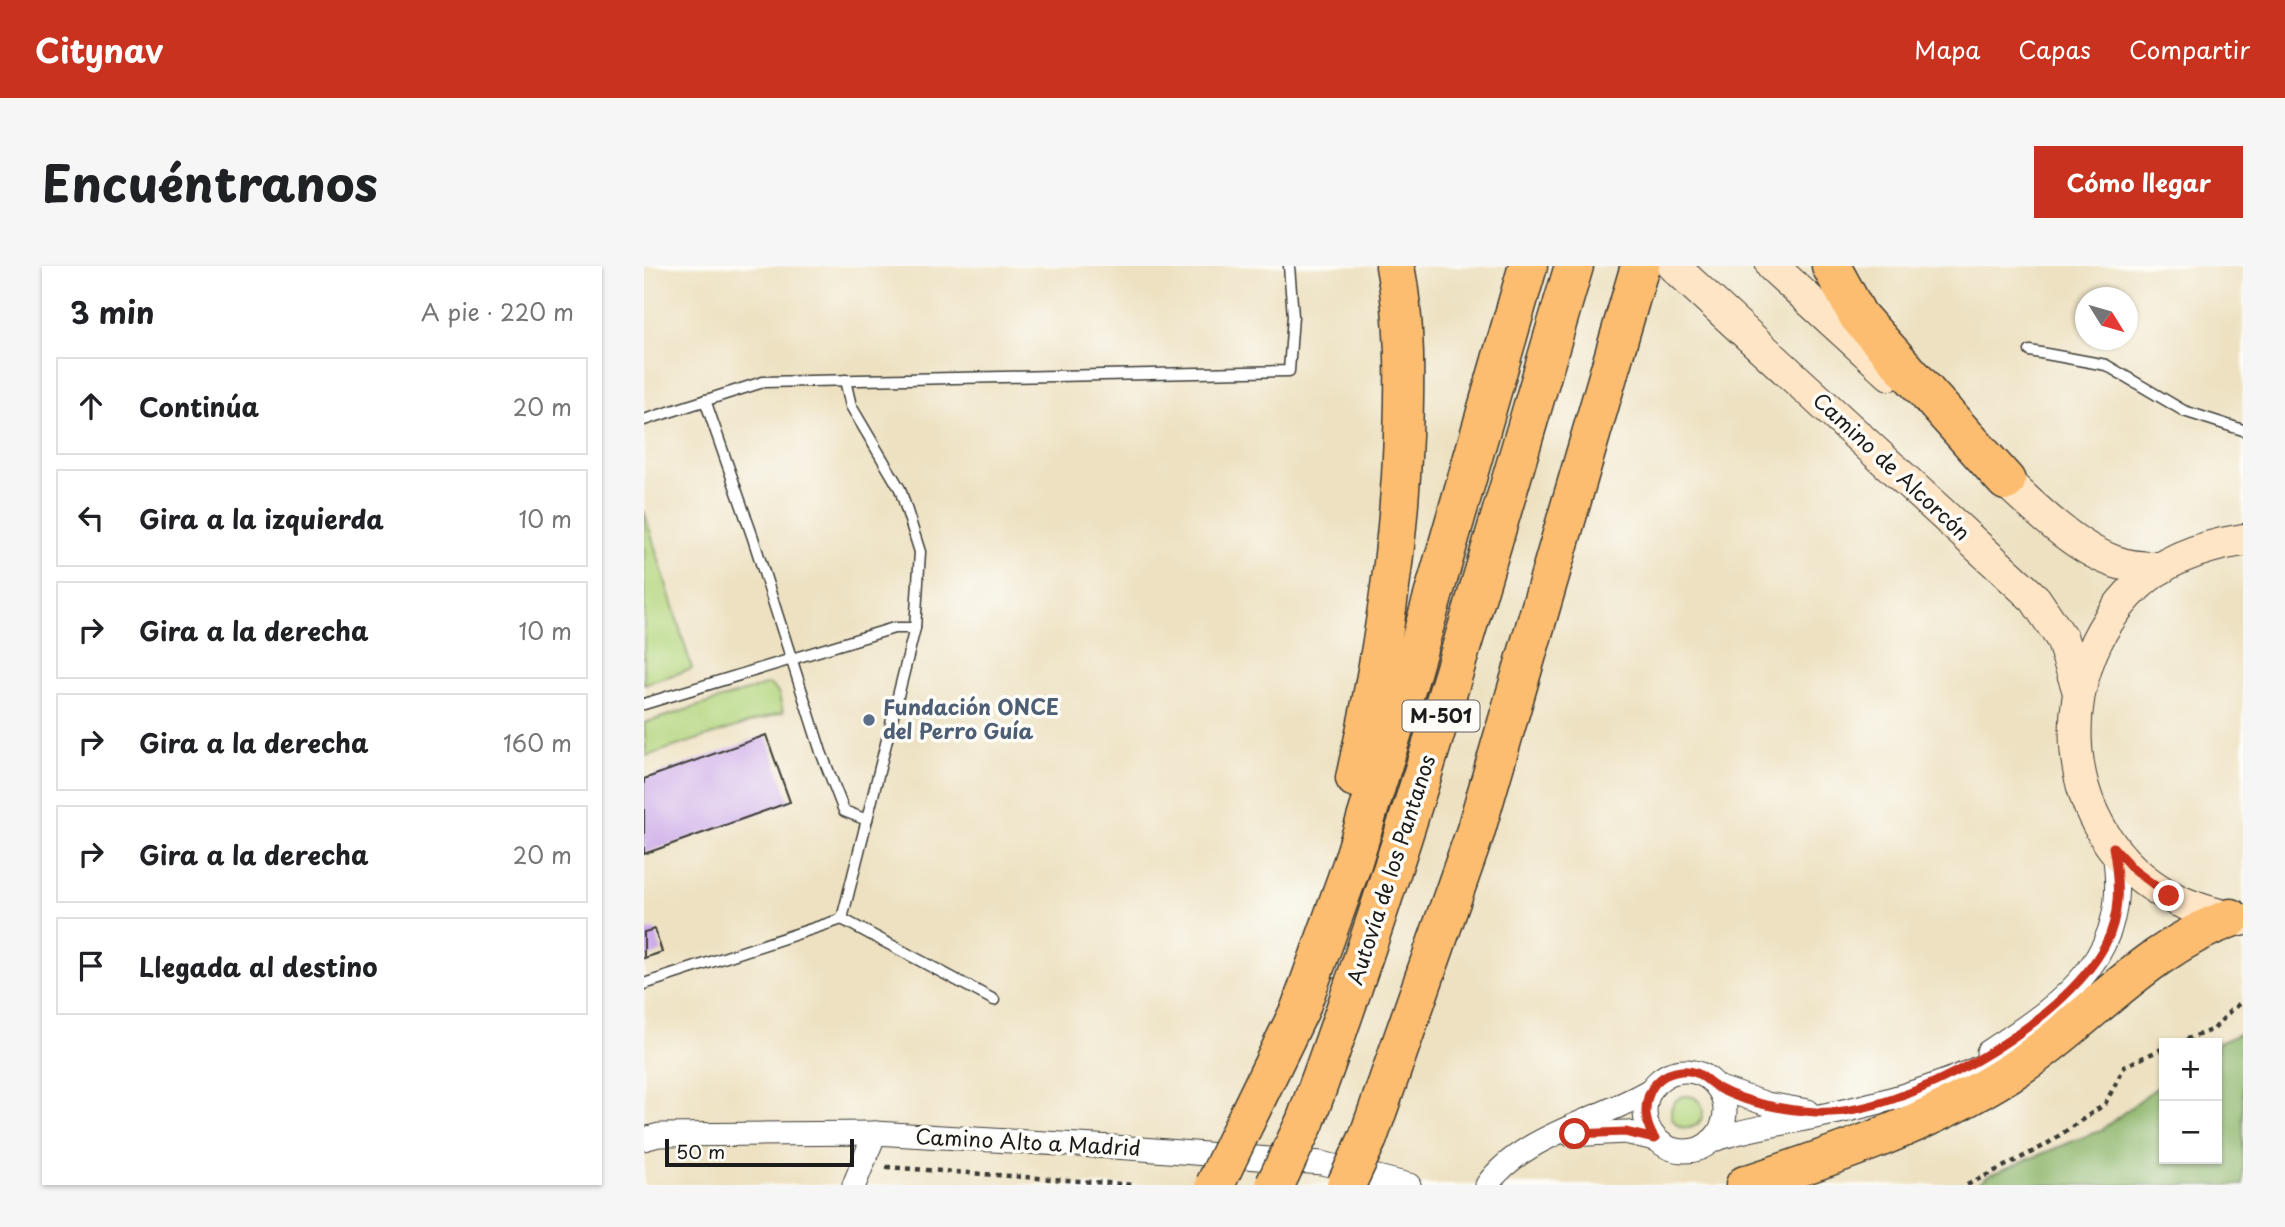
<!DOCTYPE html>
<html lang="es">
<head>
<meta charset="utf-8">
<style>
  body { margin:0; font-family:"Playpen Sans",sans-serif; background:#f6f6f6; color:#202124 }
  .controls { position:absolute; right:21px; bottom:21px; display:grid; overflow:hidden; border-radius:0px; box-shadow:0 2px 5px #0004 }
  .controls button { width:63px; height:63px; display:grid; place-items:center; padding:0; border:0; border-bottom:2px solid #e0e0e0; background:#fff; color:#202124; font:35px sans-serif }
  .compass { position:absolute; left:1431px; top:21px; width:63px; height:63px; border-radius:50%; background:#fff; box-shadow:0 2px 5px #0004; rotate:127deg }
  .scale { position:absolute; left:21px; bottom:18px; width:189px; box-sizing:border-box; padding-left:7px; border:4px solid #1c1c1c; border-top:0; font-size:19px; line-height:24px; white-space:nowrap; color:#1c1c1c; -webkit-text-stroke:5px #fdfcf7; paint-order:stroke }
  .stop { position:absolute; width:21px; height:21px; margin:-16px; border:5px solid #c8321e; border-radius:50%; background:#fff }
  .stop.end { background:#c8321e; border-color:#fff; box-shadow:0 2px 7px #0008 }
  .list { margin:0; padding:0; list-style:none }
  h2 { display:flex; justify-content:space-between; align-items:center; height:91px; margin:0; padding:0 28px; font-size:30px }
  h2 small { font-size:23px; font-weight:400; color:#757577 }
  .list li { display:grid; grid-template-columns:46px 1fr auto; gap:21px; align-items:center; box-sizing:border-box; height:98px; margin:0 14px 14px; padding:0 14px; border:2px solid #e0e0e0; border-radius:0px }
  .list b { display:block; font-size:26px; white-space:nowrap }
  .list em { font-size:23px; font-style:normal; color:#757577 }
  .icon { flex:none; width:38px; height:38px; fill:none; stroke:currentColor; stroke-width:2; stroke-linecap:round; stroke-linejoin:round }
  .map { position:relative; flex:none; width:1599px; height:919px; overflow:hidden; border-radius:0px }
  header { display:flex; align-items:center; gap:42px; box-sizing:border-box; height:98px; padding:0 35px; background:#c8321e; color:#fff }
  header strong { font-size:33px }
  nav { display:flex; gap:38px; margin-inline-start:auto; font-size:24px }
  .intro { display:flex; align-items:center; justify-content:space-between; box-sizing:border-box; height:168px; padding:0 42px }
  h1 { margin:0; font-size:49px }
  .button { padding:18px 32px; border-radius:0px; background:#c8321e; color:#fff; font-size:24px; font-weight:700 }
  main { display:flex; gap:42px; padding:0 42px }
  aside { flex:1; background:#fff; border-radius:0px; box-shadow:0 2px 5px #0004 }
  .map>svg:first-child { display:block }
  .green { fill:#b3d57d; stroke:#68784c; stroke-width:2 }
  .forest { fill:#8eb66c; stroke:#556944; stroke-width:2 }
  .building { fill:#c9a6e8 }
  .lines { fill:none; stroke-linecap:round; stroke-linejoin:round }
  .lane-casing { stroke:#3b3a35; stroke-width:13 }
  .street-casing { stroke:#3b3a35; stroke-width:25 }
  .secondary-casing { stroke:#3b3a35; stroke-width:34 }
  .highway-casing { stroke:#3b3a35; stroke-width:41 }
  .path { stroke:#3b3a35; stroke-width:4.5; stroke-dasharray:5 5; stroke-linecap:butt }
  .lane { stroke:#fff; stroke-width:10 }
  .street { stroke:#fff; stroke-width:23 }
  .secondary { stroke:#fee5c5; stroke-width:32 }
  .highway { stroke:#fcbd6f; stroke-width:38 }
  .highway-bridge-casing { stroke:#3b3a35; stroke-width:41; stroke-linecap:butt }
  .highway-bridge { stroke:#fcbd6f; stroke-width:38 }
  .route { stroke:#c8321e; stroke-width:9 }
  .service-dot { fill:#5c6f8a; stroke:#fdfcf7; stroke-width:2.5 }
  .labels { text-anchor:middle; stroke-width:7; stroke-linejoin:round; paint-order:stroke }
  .shield { fill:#fdfcf7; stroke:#605f5e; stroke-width:2 }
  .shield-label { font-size:19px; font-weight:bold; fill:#1c1c1c }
  .street-label { font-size:21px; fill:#1c1c1c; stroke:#fdfcf7 }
  .service-label { font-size:21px; font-weight:bold; fill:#4e5e75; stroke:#fdfcf7; text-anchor:start }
</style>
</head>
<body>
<header>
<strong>Citynav</strong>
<nav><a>Mapa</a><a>Capas</a><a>Compartir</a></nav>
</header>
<div class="intro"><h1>Encuéntranos</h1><a class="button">Cómo llegar</a></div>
<main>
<aside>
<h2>3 min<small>A pie · 220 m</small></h2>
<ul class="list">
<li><svg class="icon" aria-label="ahead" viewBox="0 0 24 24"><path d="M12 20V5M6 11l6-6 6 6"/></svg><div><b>Continúa</b></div><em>20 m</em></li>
<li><svg class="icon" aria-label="left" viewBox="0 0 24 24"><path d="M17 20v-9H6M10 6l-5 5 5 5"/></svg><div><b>Gira a la izquierda</b></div><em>10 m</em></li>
<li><svg class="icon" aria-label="right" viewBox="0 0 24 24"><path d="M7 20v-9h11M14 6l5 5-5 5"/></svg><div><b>Gira a la derecha</b></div><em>10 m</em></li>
<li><svg class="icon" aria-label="right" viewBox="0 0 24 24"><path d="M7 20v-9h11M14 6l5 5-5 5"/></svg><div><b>Gira a la derecha</b></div><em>160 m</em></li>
<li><svg class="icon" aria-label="right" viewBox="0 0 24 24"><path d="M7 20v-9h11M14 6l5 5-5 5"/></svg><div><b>Gira a la derecha</b></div><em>20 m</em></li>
<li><svg class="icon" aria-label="arrive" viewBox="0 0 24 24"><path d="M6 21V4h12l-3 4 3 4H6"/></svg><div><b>Llegada al destino</b></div></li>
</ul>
</aside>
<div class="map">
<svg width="1599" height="919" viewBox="0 0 1599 919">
  <rect width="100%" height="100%" fill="#fdfcf7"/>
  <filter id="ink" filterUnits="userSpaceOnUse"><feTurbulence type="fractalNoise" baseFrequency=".0143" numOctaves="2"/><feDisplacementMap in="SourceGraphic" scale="14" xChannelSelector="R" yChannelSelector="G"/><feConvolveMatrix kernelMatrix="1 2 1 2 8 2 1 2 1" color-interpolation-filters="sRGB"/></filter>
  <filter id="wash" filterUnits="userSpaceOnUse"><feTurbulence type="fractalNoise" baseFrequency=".00686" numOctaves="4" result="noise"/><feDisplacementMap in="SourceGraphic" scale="28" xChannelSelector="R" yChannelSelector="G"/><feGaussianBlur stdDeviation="1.57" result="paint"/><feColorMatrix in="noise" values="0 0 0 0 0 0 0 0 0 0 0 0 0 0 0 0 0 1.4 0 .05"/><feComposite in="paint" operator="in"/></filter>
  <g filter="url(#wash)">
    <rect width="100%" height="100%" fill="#ede1c1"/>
    <!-- green -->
    <g class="green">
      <path d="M0,245L48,403L0,418Z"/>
      <path d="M125,418L134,426L139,446L2,490L0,457Z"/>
      <circle cx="1043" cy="846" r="16"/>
    </g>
    <!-- forest -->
    <path class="forest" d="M1599,766V919H1332L1345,909L1457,864L1520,816V893H1573V778Z"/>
    <g id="blocks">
      <!-- building -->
      <g class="building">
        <path d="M122,469L146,536L0,588V513Z"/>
        <path d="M11,663L18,686L0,692V666Z"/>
      </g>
    </g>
  </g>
  <g filter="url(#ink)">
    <use href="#blocks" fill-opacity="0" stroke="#3b3a35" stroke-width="2"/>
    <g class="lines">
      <defs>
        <g id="lane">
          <path d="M1386,85L1462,99L1540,145L1599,164"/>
          <path d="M201,114L207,140L256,223L276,286L271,362L198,653L350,734"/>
          <path d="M61,134L109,272L177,486L200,545L223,554"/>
          <path d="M0,154L119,116L645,105L649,50L645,0"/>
          <path d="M0,438L250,362H271"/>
          <path d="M0,718L198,653"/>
        </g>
        <g id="street">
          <path d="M1344,786C1425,733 1489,688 1469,581"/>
          <circle cx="1041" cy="845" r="40"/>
          <path d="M1073,821L1123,838L1164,845"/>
          <path d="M927,869L981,866L1011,873"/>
          <path d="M0,873L15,869L231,867L485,882L678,897L765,919"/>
          <path d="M1067,875C1103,862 1139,858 1176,850C1241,837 1310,817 1368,785"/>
          <path d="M210,919L231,867"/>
          <path d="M843,919C877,870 956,854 1006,824"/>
        </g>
        <g id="secondary">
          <path d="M1029,0L1391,333L1418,373L1434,423"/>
          <path d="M1128,0L1246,108"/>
          <path d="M1344,198C1377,229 1426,280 1469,295C1484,301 1501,302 1517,302"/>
          <path d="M1598,654C1573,649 1549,643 1527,631C1411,569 1402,407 1493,320C1521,293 1561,280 1599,274"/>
        </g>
        <g id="highway">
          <path d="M1187,0L1214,50L1362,215"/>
          <path d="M711,512C737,399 755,286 759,170C761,113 762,56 751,0"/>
          <path d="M602,854L656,743L708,598L765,414L884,0"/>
          <path d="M661,856C765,575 845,287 930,0"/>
          <path d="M724,872L831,567L996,0"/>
          <path d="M1101,919C1192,889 1283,859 1365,807C1442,758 1500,683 1587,652"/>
        </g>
      </defs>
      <!-- lane casing -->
      <use href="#lane" class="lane-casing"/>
      <!-- street casing -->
      <use href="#street" class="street-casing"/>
      <!-- secondary casing -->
      <use href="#secondary" class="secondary-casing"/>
      <!-- highway casing -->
      <use href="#highway" class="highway-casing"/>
      <!-- path -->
      <g class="path">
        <path d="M1533,777L1570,763L1586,745L1599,735"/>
        <path d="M242,901L491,919"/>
        <path d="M1323,919L1400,880L1461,838L1481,800L1520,782"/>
      </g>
      <!-- lane -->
      <use href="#lane" class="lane"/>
      <!-- street -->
      <use href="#street" class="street"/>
      <!-- secondary -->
      <use href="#secondary" class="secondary"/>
      <!-- highway -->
      <use href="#highway" class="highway"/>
      <defs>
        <g id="highway-bridge">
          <path d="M571,919L602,854"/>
          <path d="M631,919L661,856"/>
          <path d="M702,919L724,872"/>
        </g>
      </defs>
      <!-- highway-bridge casing -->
      <use href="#highway-bridge" class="highway-bridge-casing"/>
      <!-- highway-bridge -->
      <use href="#highway-bridge" class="highway-bridge"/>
    </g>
  </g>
  <g class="lines" filter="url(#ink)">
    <!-- route -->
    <path class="route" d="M931,868L981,866L1011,873C993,847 1002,809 1037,805C1055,803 1061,814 1074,822C1101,837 1141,844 1172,846C1259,852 1421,756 1461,679C1477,649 1475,614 1469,581L1490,604L1525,630"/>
  </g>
  <!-- markers -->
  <circle class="service-dot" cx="225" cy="454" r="7"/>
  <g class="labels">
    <!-- shield labels -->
    <rect class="shield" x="758.5" y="434.5" width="77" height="31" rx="5"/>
    <g class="shield-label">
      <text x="797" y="457">M-501</text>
    </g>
    <!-- street labels -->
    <g class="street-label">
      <text transform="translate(1247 201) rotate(43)" y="7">Camino de Alcorcón</text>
      <text transform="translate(748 604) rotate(-72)" y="7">Autovía de los Pantanos</text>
      <text transform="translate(384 877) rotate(3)" y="7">Camino Alto a Madrid</text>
    </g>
    <!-- service labels -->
    <g class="service-label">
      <text x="239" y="449">Fundación ONCE<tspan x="239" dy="24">del Perro Guía</tspan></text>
    </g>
  </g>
</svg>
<div class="controls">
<button>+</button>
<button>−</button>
</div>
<svg class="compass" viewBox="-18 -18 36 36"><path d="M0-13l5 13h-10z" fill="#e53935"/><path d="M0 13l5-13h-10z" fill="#757577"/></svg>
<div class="scale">50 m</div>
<div class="stop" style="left:931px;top:868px"></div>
<div class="stop end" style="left:1525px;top:630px"></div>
</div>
</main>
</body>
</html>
